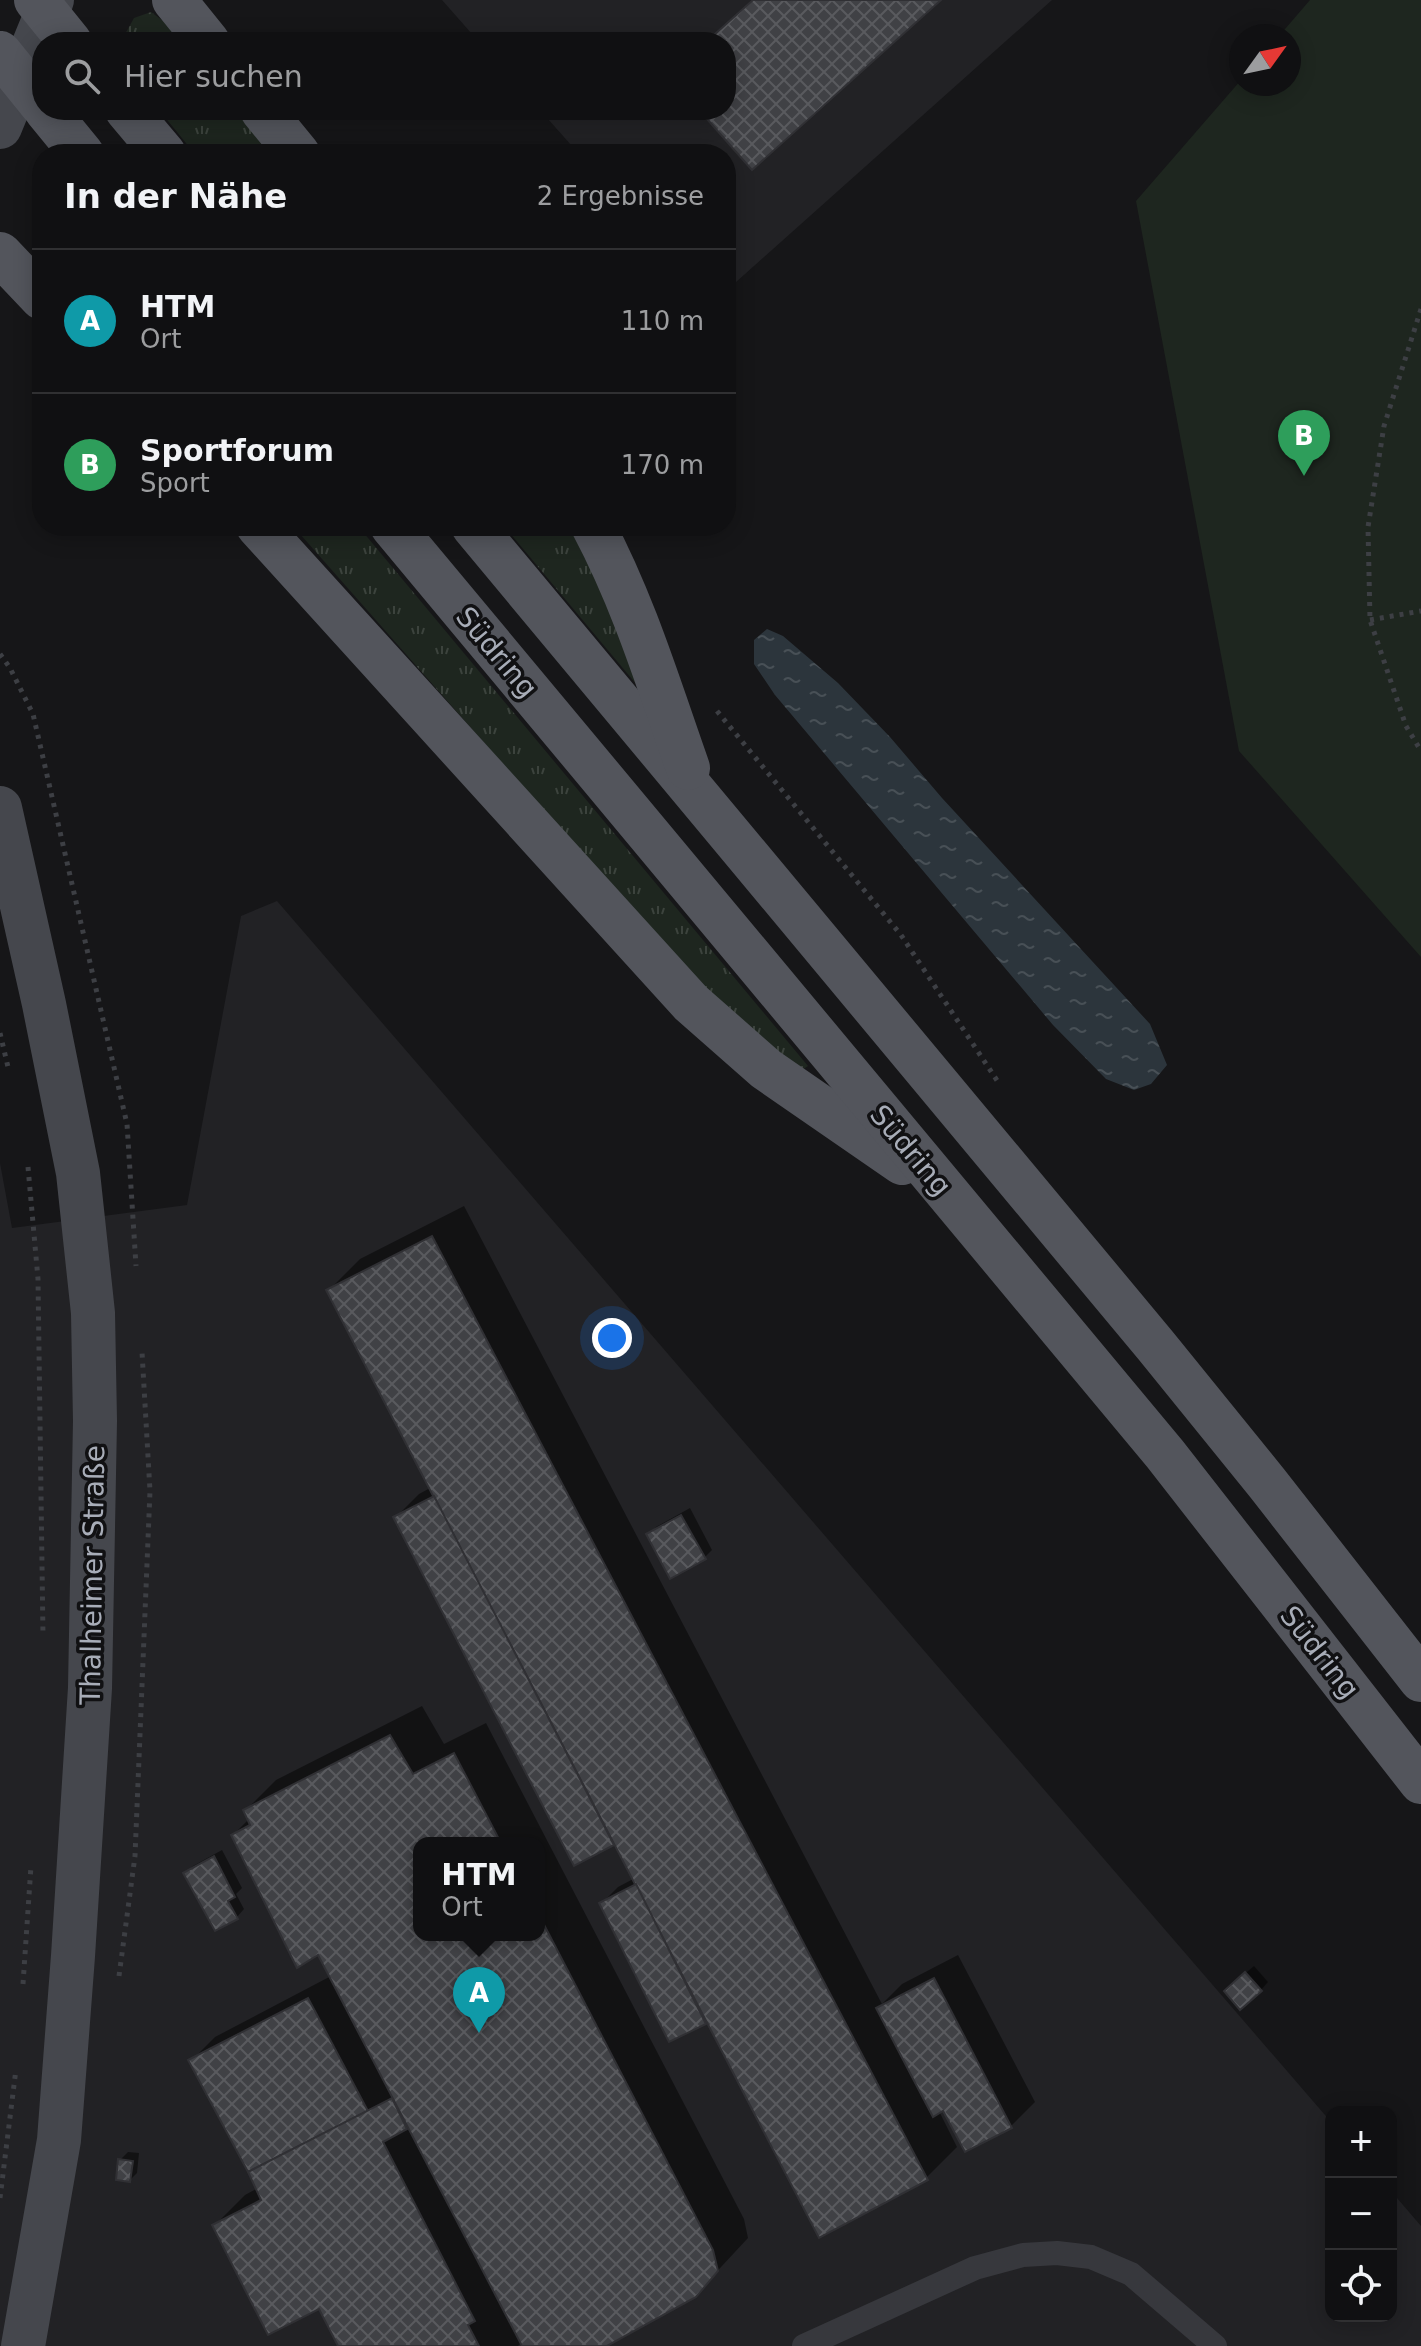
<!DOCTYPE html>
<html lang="de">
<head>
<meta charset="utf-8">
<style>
  body { margin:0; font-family:"DejaVu Sans",sans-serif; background:#1e1e20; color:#f1f3f6 }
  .controls { position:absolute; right:24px; bottom:24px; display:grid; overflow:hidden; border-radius:16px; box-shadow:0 4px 20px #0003 }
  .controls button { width:72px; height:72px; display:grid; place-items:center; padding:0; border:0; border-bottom:2px solid #303032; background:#101012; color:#f1f3f6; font:40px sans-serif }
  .compass { position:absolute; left:1229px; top:24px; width:72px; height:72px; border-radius:50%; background:#101012; box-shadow:0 4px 20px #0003; rotate:57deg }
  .you { position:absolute; left:612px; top:1338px; width:28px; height:28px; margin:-20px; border:6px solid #fff; border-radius:50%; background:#1a73e8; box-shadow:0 0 0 12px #1a73e833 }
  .badge { display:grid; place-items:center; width:52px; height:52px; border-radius:50%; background:#0f766e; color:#fff; font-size:26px; font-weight:700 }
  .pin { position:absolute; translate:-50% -66px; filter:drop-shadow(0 2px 4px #0008) }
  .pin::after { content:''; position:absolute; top:42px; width:28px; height:24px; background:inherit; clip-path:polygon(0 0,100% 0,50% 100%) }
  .popup { position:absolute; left:413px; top:1837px; width:132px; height:104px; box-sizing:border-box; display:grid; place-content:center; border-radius:16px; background:#101012; filter:drop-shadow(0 2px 6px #0005); font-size:26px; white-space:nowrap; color:#9c9d9f }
  .popup b { font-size:30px; color:#f1f3f6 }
  .popup::after { content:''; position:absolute; left:50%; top:100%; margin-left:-16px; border:16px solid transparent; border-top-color:#101012 }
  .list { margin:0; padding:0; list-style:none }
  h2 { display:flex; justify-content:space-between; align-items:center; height:104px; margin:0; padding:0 32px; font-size:34px }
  h2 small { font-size:26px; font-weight:400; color:#9c9d9f }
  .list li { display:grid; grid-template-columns:52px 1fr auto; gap:24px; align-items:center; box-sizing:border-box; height:144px; padding:0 32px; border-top:2px solid #303032 }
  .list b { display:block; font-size:30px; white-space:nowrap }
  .list p { margin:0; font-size:26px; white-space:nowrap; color:#9c9d9f }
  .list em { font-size:26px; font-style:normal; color:#9c9d9f }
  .icon { flex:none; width:44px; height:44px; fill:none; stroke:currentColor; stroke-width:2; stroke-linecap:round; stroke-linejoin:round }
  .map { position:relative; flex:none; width:1421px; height:2346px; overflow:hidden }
  .search { position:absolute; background:#101012; box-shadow:0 4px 20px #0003; left:32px; top:32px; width:704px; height:88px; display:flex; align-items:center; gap:20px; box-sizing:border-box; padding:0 28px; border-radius:32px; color:#9c9d9f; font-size:30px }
  .panel { position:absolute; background:#101012; box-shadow:0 4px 20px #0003; left:32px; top:144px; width:704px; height:392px; border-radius:32px }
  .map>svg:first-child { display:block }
  .built { fill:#222225; fill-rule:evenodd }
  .grass { fill:url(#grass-tufts) }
  .pitch { fill:#1e261f }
  .water { fill:url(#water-ripples) }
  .shadow { fill:#0007; fill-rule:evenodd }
  .building { fill:url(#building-cross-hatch); stroke:#303034; stroke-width:2 }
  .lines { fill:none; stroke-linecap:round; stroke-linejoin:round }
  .path { stroke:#3d3f44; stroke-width:5; stroke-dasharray:4 6; stroke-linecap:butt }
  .lane { stroke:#37383d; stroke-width:24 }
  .secondary { stroke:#45474d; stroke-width:44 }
  .primary { stroke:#53555c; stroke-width:44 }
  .primary-bridge { stroke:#53555c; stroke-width:44 }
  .labels { text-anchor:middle; stroke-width:7; stroke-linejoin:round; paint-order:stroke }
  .street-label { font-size:28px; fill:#a8adb8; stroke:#111113 }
</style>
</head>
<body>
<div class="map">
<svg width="1421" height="2346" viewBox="0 0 1421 2346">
  <defs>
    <pattern id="grass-tufts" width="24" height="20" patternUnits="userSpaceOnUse" patternTransform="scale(2)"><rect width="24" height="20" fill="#1e261f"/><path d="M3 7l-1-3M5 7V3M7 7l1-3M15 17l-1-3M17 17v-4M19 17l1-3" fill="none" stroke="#3c433d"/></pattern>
    <pattern id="water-ripples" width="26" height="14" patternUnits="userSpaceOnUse" patternTransform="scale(2)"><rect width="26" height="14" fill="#2c353c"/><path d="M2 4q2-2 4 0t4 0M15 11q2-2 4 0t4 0" fill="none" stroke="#485056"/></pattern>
    <pattern id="building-cross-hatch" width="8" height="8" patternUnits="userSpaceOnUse" patternTransform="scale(2)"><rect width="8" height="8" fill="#404145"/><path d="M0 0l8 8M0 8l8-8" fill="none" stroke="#595a5e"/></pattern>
  </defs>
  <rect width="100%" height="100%" fill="#161618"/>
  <!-- built -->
  <g class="built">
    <path d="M442,0H1052L726,291V154H579L540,110H726V42H479Z"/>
    <path d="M277,901L1331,2122V2316H1391V2191L1421,2226V2346H0V1163L12,1228L187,1205L241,916ZM419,1843H539V1935H419Z"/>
  </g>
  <!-- grass -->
  <g class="grass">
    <path d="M151,12L166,23L182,42H127L123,38L134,18Z"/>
    <path d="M173,110H239L276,154H195L164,116Z"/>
    <path d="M293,526H358L808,1066L797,1073L681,966Z"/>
    <path d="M504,526H577L642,691Z"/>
  </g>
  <!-- pitch -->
  <path class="pitch" d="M1310,0H1421V957L1239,751L1136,201L1241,80V84H1289V36H1279Z"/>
  <!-- water -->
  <path class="water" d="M767,629L783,636L838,683L890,737L942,798L1150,1024L1167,1065L1151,1084L1134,1090L1106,1079L1053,1025L775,695L754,664V640Z"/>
  <!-- shadow -->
  <g class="shadow">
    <path d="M464,1206L882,2004L902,1984L958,1955L1035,2102L1011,2126L944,2108L939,2111L957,2147L926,2178L707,2021L670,2040L602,1903L618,1887L635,1878L616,1841L613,1843L395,1518L419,1494L432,1487L329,1290L360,1259Z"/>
    <path d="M690,1508L712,1550L705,1557L648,1535L656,1527Z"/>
    <path d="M422,1706L444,1744L486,1723L744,2219L748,2238L695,2295L603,2346H525L522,2342L518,2346H340L320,2306L214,2226L245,2195L258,2188L191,2061L215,2037L331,1976L319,1953L233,1835L249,1819L245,1811L276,1780ZM419,1843H539V1935H419Z"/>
    <path d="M222,1850L242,1888L236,1894L244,1909L237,1917L186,1873L193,1866Z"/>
    <path d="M1254,1966L1268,1982L1261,1990L1234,1983Z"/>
    <path d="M128,2152L139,2153L137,2173L130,2180L120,2160Z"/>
  </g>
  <!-- building -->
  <g class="building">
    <path d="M753,0H941L752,170L699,110H726V42H706Z"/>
    <path d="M432,1236L928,2180L819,2238L326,1290Z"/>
    <path d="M434,1496L614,1845L574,1866L393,1517Z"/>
    <path d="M681,1515L706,1559L670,1579L646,1534Z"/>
    <path d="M390,1735L413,1774L454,1753L501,1843H419V1935H539V1915L713,2250L718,2271L696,2297L607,2346H522L318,1955L297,1968L231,1835L250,1825L243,1810Z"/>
    <path d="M214,1856L235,1897L228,1901L238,1919L215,1931L183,1873Z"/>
    <path d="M636,1884L706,2024L669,2042L599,1903Z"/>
    <path d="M1245,1972L1262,1991L1240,2010L1224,1991Z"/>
    <path d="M934,1978L1012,2128L965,2152L943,2111L933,2117L876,2008Z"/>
    <path d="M308,1998L368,2111L248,2172L188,2060Z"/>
    <path d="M392,2098L407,2129L383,2142L475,2321L468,2325L479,2346H338L319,2309L268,2335L212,2225L261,2200L248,2172Z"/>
    <path d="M118,2159L133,2161L130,2182L116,2180Z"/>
  </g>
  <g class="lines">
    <!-- path -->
    <g class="path">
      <path d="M1421,309L1384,426L1368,527L1370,620L1406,726L1421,751"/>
      <path d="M1370,620L1421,611"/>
      <path d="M0,654L10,668L33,714L127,1124L136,1266"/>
      <path d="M717,711L901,935L1000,1085"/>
      <path d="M0,1033L8,1067"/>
      <path d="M28,1167L38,1279L43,1636"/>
      <path d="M119,1976L135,1856L150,1491L142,1352"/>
      <path d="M23,1984L31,1866"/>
      <path d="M0,2198L16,2069"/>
    </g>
    <!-- lane -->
    <path class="lane" d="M804,2346L975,2268L1023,2255L1057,2253L1091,2257L1131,2274L1215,2346"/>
    <!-- secondary -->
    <g class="secondary">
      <path d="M0,127L52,0"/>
      <path d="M0,808L44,1004L78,1173L93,1313L95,1421L90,1688L73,1956L59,2140L23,2346"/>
    </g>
    <!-- primary -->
    <g class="primary">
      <path d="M174,0L208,42"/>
      <path d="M46,110L82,154"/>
      <path d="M127,110L164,154"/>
      <path d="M262,110L298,154"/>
      <path d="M0,254L42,298"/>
      <path d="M258,526L691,1003L766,1069L902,1163"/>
      <path d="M392,526L1165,1454L1421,1782"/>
      <path d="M473,526L1156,1346L1267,1483L1421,1680"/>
      <path d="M593,526C634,603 659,686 688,768"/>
    </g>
    <!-- primary-bridge -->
    <g class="primary-bridge">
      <path d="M36,0L70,42"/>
      <path d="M0,53L42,105"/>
    </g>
  </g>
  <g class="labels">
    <!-- street labels -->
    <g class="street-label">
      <text transform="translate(497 652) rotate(50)" y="10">Südring</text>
      <text transform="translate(911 1150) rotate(50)" y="10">Südring</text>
      <text transform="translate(92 1575) rotate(-89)" y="10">Thalheimer Straße</text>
      <text transform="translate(1320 1652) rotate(52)" y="10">Südring</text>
    </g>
  </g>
</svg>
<div class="controls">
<button>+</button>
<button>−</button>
<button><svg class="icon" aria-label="locate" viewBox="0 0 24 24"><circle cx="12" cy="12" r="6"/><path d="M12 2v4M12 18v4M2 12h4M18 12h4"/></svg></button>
</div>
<svg class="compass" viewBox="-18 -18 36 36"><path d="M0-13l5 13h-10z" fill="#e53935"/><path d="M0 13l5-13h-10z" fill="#9c9d9f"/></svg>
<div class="you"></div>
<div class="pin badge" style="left:479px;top:2033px;background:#0f9aa8">A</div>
<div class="popup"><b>HTM</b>Ort</div>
<div class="pin badge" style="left:1304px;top:476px;background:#2e9e5b">B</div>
<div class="search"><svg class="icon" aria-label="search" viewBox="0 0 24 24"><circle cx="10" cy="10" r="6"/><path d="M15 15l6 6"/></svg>Hier suchen</div>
<section class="panel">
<h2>In der Nähe<small>2 Ergebnisse</small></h2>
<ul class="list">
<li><span class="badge" style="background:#0f9aa8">A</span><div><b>HTM</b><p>Ort</p></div><em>110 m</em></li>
<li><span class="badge" style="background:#2e9e5b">B</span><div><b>Sportforum</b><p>Sport</p></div><em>170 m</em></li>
</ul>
</section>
</div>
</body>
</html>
